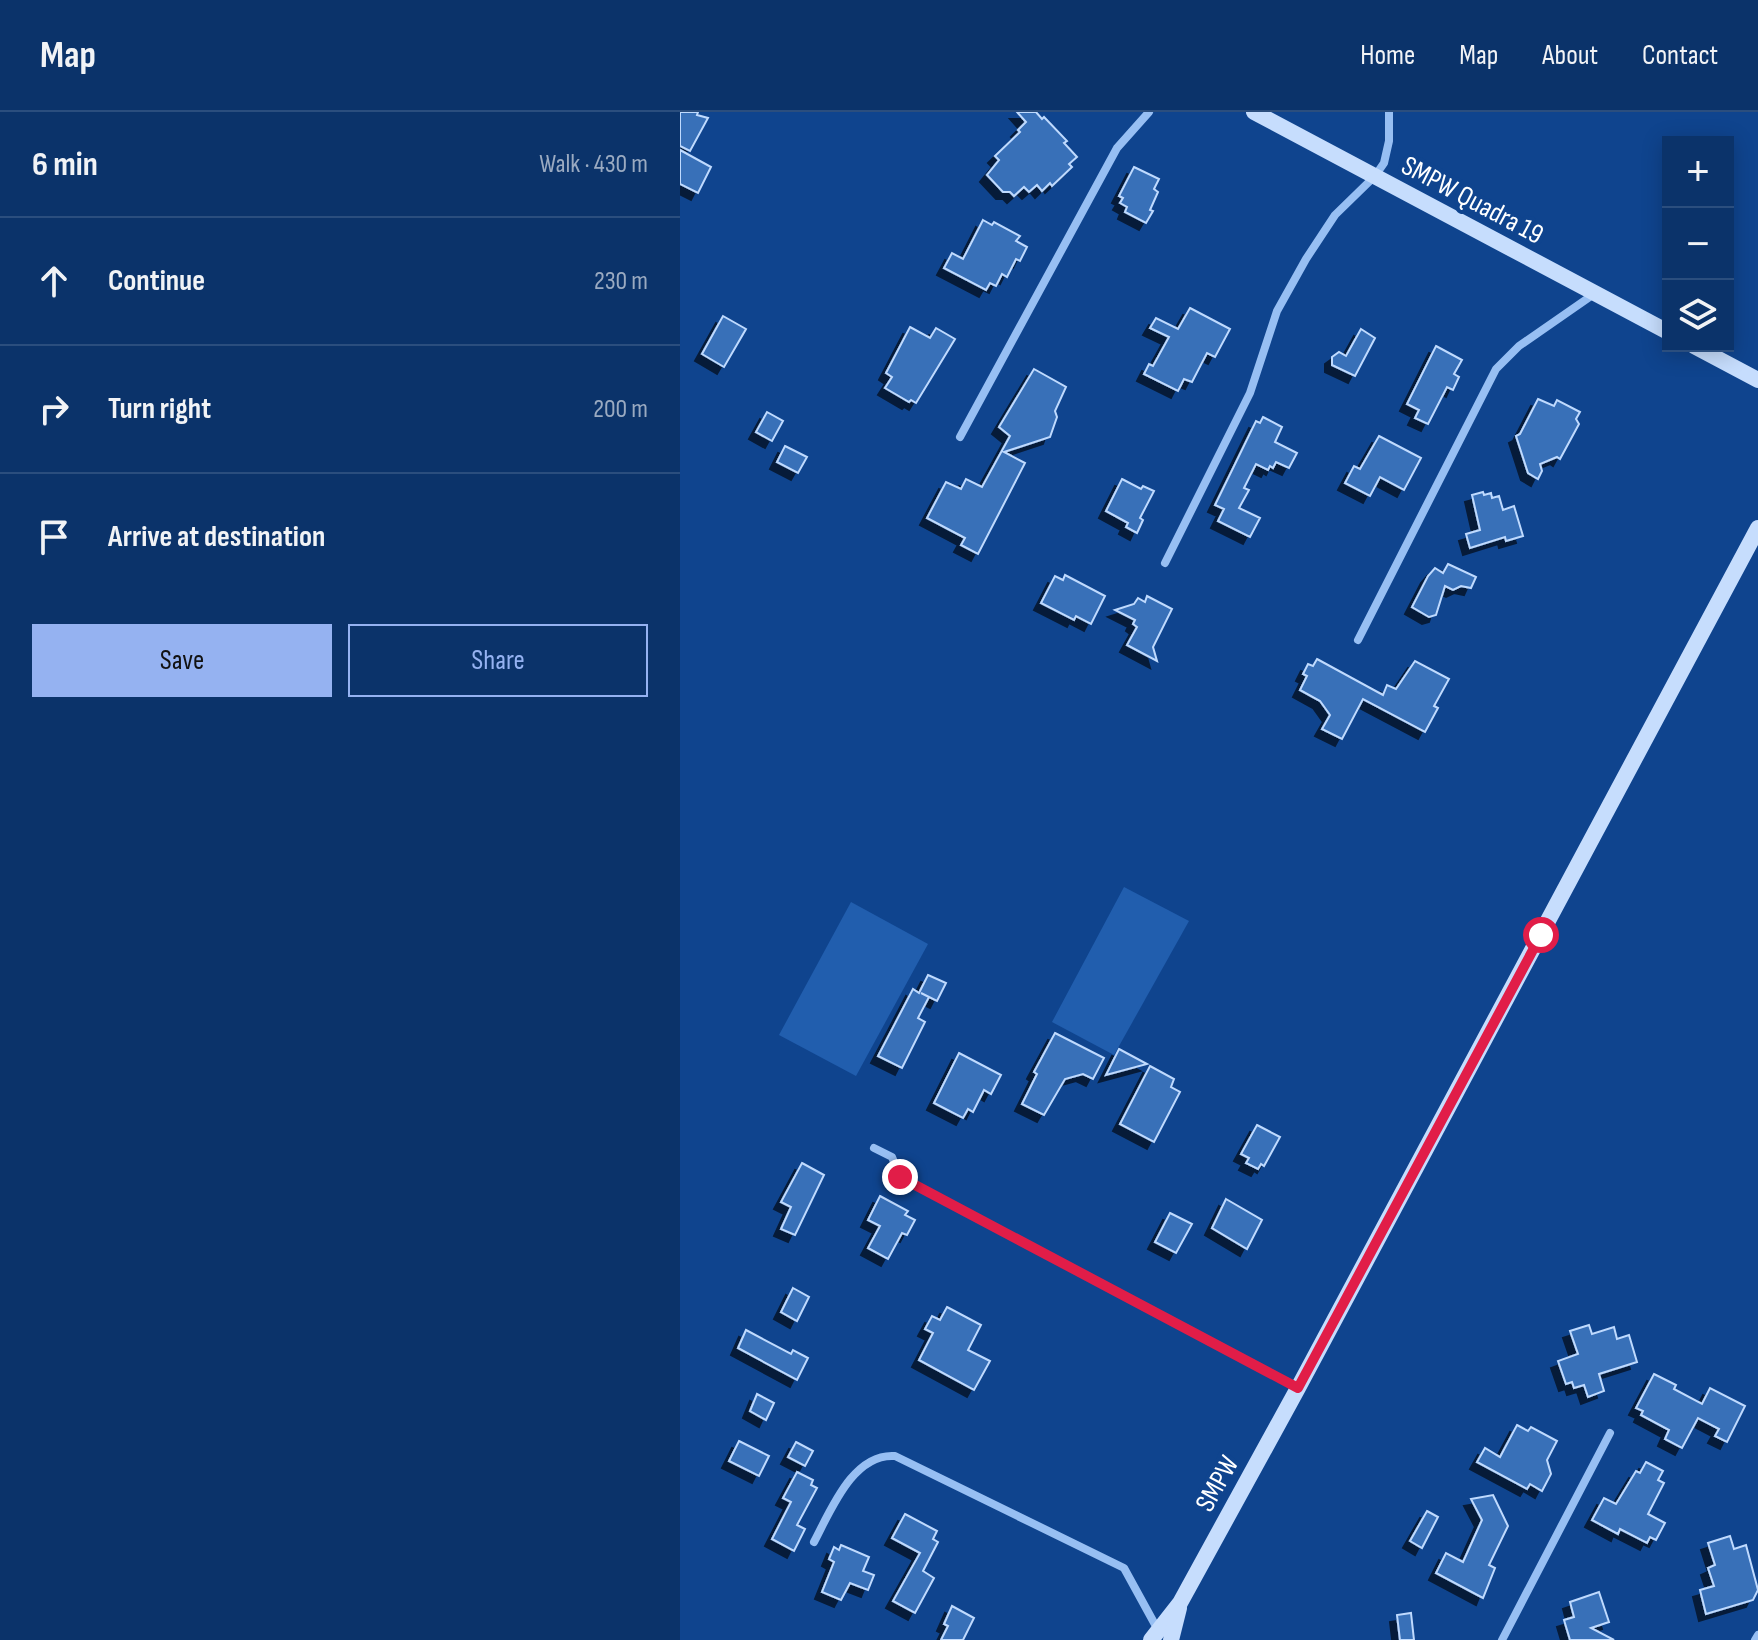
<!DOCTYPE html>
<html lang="en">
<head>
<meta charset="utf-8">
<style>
  body { margin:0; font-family:"Sofia Sans Condensed",sans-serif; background:#143b70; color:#f1f3f6 }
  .controls { position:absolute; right:24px; top:24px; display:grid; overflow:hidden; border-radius:0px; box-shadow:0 4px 20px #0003 }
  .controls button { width:72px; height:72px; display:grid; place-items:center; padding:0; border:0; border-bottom:2px solid #2b4e7e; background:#0b336a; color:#f1f3f6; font:40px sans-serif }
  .stop { position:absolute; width:24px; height:24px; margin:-18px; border:6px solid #e11d48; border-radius:50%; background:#fff }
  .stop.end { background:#e11d48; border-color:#fff; box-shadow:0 2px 8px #0008 }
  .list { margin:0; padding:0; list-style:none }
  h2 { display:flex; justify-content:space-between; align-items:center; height:104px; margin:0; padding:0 32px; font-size:34px }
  h2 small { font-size:26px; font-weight:400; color:#9aaac1 }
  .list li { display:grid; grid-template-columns:52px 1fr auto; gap:24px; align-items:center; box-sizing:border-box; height:128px; padding:0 32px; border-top:2px solid #2b4e7e }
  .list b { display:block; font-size:30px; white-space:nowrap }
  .list em { font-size:26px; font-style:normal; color:#9aaac1 }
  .actions { display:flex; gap:16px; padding:24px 32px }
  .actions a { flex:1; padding:18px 0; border:2px solid #95b2f1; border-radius:0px; text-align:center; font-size:28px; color:#95b2f1 }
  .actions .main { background:#95b2f1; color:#111 }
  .icon { flex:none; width:44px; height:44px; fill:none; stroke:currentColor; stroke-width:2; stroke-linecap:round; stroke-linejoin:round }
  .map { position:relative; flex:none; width:1078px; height:1528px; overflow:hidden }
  header { display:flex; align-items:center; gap:48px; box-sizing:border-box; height:112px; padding:0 40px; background:#0b336a; border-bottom:2px solid #2b4e7e }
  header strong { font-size:38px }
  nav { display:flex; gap:44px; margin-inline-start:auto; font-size:28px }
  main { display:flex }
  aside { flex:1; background:#0b336a }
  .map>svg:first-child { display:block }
  .green { fill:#215eae }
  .building { fill:#376fb8; stroke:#bfdafe; stroke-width:2; filter:url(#shadow) }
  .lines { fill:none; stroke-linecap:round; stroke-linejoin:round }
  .street { stroke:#97bff3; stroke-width:8 }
  .secondary { stroke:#c6ddfd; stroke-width:16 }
  .route { stroke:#e11d48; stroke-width:10 }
  .labels { text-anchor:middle; stroke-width:8; stroke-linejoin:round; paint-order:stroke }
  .street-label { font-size:28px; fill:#fff; stroke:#0f448e }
</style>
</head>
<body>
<header>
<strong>Map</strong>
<nav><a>Home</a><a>Map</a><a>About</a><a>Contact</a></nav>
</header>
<main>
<aside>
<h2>6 min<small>Walk · 430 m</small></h2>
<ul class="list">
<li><svg class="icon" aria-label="ahead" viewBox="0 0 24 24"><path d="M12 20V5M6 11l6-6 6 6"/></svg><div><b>Continue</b></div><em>230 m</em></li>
<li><svg class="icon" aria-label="right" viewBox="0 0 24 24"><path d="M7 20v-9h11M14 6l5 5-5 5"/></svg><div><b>Turn right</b></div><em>200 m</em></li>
<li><svg class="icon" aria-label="arrive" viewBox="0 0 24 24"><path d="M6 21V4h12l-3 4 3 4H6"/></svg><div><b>Arrive at destination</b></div></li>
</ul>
<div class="actions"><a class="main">Save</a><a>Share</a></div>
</aside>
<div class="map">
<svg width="1078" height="1528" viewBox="0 0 1078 1528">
  <defs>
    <filter id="shadow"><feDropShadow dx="-7" dy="7" stdDeviation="0" flood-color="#0009"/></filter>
  </defs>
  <rect width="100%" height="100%" fill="#0f448e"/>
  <!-- green -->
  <g class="green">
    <path d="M444,775L509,809L434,943L372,910Z"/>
    <path d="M171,790L248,832L176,964L99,923Z"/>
  </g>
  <!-- building -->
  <g class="building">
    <path d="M0,0H18L17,3L28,6L10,39L0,34Z"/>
    <path d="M337,0H356L362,7L364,5L387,29L384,31L397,45L389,52L392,55L372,74L370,71L362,79L357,73L349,80L344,75L334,84L330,80H323L307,63L319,48L315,44L340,20L338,18L346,10Z"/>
    <path d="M0,38L31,55L18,81L0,72Z"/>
    <path d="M454,55L479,67L474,77L478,80L470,98L473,99L466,111L445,100L447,95L440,91L443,86L439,84Z"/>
    <path d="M303,108L312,113L314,110L340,124L336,129L347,135L340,149L336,147L327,165L322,162L316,174L310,171L306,178L264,156L272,141L283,147Z"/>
    <path d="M510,196L550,217L535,245L527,241L512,270L504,267L498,279L464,262L469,252L473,254L489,225L470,216L476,206L498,217Z"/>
    <path d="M43,204L66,217L44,255L22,242Z"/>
    <path d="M230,215L250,226L256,216L275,227L236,291L231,288L229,290L205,276L212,265L206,261Z"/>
    <path d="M681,217L695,226L675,264L652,253V245L659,240L666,244Z"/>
    <path d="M756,234L782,248L774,262L779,265L773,278L767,275L748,312L735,306L739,298L727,292Z"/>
    <path d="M354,257L386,275L375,299L377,305L370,325L324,340L345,351L298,442L281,433L285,426L247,406L266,370L281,377L286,367L302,375L330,324L319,315Z"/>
    <path d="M858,287L874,294L877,288L900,300L896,307L899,312L880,347L877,345L860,352L862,359L858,367L848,361L836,324L840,322Z"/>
    <path d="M87,300L103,309L92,329L76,320Z"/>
    <path d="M583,305L602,315L595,330L617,341L609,356L596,350L593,356L590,354L588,358L576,352L564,376L569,378L559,396L580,406L570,425L538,409L544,397L535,393L576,309L580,311Z"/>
    <path d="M699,324L741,346L724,378L700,365L690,384L665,371L674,354L680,357Z"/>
    <path d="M105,334L127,345L118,361L97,350Z"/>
    <path d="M442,367L461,377L463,374L474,379L460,406L463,408L457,421L446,415L448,411L426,399Z"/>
    <path d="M803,380L804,383L811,381L812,386L819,384L823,398L834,394L843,424L826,429L825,425L790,436L786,422L800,418L792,383Z"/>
    <path d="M768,452L796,465L791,476L781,474L773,478L765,474L756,503L749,505L732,495L748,464L755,456L763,461Z"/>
    <path d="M385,463L425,484L411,512L396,504L394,508L361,491L375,464L383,468Z"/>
    <path d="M467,484L492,497L473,535L477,549L447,533L457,515L453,512L455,508L435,498L454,492L458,486L465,490Z"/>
    <path d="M637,547L703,583L707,573L716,577L735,549L769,567L754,594L758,596L745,620L683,587L662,627L642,617L650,603L640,589L620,578L627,564L623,562L628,552L633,554Z"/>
    <path d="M248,863L266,871L257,889L241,881L249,885L238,906L245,910L222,956L198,944L233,877L239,881Z"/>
    <path d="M375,921L424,946L413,967L403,962L385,967L364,1003L342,992L357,962L354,960Z"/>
    <path d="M439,937L467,952L426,963Z"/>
    <path d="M279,941L321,963L311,982L304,978L293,1000L288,997L283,1006L254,991Z"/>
    <path d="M470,954L494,967L491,975L500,980L474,1030L440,1012Z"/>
    <path d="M577,1013L600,1025L584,1054L581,1052L578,1057L566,1051L569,1046L561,1042Z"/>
    <path d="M122,1051L144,1063L115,1123L101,1117L111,1095L101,1090Z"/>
    <path d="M200,1084L228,1099L225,1103L235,1108L227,1123L222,1121L208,1147L188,1136L200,1114L188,1108Z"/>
    <path d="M546,1087L582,1108L567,1137L532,1116Z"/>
    <path d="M490,1101L512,1112L496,1141L475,1130Z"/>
    <path d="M113,1176L129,1185L117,1209L101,1200Z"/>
    <path d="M267,1195L301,1213L288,1238L310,1249L294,1278L239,1248L253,1221L245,1217L252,1204L260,1208Z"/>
    <path d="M909,1213L912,1222L934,1215L937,1227L949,1223L957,1250L919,1262L924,1279L908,1285L904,1273L894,1276L892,1270L886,1272L878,1249L898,1242L890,1219Z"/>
    <path d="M66,1218L111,1242L113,1238L128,1246L117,1268L58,1236Z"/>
    <path d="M974,1262L996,1273L994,1277L1022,1292L1030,1276L1065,1294L1047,1330L1035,1324L1039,1317L1018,1306L1002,1336L985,1327L989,1318L961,1303L963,1299L956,1296Z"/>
    <path d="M77,1282L94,1291L86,1308L70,1299Z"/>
    <path d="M837,1313L848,1319L851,1315L877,1329L867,1348L871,1362L862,1379L850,1372L847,1377L797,1350L805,1336L820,1345Z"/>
    <path d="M59,1329L89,1344L79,1364L49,1349Z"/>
    <path d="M116,1330L133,1339L125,1354L108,1345Z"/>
    <path d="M966,1350L983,1359L978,1368L984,1371L968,1402L985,1411L976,1428L970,1425L967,1431L940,1417L938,1422L912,1408L924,1386L936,1392L956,1359L960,1361Z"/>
    <path d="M117,1360L133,1368L131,1373L137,1376L117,1413L125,1417L114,1439L92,1427L111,1390L103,1386Z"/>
    <path d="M813,1383L828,1414L809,1453L815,1456L803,1486L756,1461L766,1441L783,1450L802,1408L791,1387Z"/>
    <path d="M747,1399L758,1405L742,1436L730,1429Z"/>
    <path d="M225,1402L257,1419L253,1427L258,1430L243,1459L254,1466L235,1501L213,1489L240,1441L212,1426Z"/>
    <path d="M1050,1424L1054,1437L1066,1433L1078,1478L1073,1488L1026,1502L1020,1478L1034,1474L1028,1456L1035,1453L1028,1431Z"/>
    <path d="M161,1433L189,1445L183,1459L194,1463L188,1478L170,1471L161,1488L142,1480L154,1450L149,1447L154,1435L159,1438Z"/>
    <path d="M919,1480L929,1510L911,1516L934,1528H890L884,1508L894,1505L890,1490Z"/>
    <path d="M272,1494L294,1506L283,1528H261L268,1514L264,1512Z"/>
    <path d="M731,1501L734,1528H720L717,1503Z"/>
  </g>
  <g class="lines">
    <!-- street -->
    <g class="street">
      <path d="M280,325L437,36L469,0"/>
      <path d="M485,451L570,281L597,199L626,147L655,103L695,64L704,51L709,29V0"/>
      <path d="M678,528L816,257L839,234L914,182"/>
      <path d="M194,1036L212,1045L220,1065L618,1276"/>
      <path d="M134,1430C151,1398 173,1341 215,1344L444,1456L478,1518"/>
      <path d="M822,1528L930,1321"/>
      <path d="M1075,1528L1078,1523"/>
    </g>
    <!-- secondary -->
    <g class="secondary">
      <path d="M574,0L988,220"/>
      <path d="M1014,234L1078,268"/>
      <path d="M471,1528L500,1491L618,1276L1078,416"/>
      <path d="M491,1528L499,1496"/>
    </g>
  </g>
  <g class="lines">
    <!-- route -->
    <path class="route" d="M220,1065L618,1276L861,823"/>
  </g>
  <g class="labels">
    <!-- street labels -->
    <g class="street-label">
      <text transform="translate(793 87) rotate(28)" y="10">SMPW Quadra 19</text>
      <text transform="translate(536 1371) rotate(-61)" y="10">SMPW</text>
    </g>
  </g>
</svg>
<div class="controls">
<button>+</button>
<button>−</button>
<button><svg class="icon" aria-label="layers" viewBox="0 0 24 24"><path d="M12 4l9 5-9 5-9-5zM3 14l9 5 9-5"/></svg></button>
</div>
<div class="stop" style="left:861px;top:823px"></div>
<div class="stop end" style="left:220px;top:1065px"></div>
</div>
</main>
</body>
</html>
